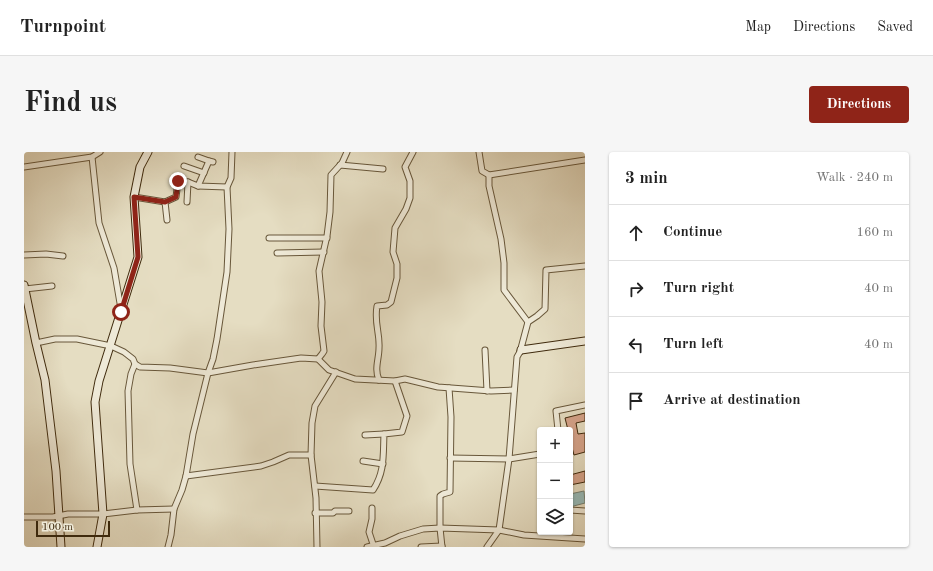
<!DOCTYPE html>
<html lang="en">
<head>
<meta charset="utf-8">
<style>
  body { margin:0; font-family:"Old Standard TT",serif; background:#f6f6f6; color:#222 }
  .controls { position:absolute; right:12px; bottom:12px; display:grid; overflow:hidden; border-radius:4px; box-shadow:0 1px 3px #0004 }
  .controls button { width:36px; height:36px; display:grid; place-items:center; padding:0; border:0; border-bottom:1px solid #e0e0e0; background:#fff; color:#222; font:20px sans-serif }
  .scale { position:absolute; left:12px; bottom:10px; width:74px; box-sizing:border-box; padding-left:4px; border:2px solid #3f2a0d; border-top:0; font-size:11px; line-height:14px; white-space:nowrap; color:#3f2a0d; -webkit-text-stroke:3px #eee9d7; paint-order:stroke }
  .stop { position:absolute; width:12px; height:12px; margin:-9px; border:3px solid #8f2418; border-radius:50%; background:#fff }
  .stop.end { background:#8f2418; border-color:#fff; box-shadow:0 1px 4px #0008 }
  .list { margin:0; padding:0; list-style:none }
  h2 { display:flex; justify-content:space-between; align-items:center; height:52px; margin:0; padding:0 16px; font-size:17px }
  h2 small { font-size:13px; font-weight:400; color:#767676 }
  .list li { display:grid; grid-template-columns:26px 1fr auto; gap:12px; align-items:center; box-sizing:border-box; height:56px; padding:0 16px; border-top:1px solid #e0e0e0 }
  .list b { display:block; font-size:15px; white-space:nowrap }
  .list em { font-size:13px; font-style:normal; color:#767676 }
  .icon { flex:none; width:22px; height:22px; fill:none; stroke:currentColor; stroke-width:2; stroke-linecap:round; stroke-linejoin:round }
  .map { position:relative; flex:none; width:561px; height:395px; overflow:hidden; border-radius:4px }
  header { display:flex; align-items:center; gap:24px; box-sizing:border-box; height:56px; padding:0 20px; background:#fff; border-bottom:1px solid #e0e0e0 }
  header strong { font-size:19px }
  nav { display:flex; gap:22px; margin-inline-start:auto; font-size:14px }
  .intro { display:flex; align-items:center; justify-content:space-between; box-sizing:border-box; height:96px; padding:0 24px }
  h1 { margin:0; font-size:28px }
  .button { padding:10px 18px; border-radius:4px; background:#8f2418; color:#fff; font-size:14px; font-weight:700 }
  main { display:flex; gap:24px; padding:0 24px }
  aside { flex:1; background:#fff; border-radius:4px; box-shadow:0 1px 3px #0004 }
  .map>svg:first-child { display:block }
  .water { fill:#97bbb9; stroke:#748174 }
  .building { fill:#d6a48b; stroke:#3f2a0d }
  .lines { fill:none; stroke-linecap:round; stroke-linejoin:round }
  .street-casing { stroke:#68573a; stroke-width:7 }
  .secondary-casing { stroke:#3f2a0d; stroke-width:9 }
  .street { stroke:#eee9d7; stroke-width:5 }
  .secondary { stroke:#eee9d7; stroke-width:7 }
  .route { stroke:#8f2418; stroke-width:5 }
</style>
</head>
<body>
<header>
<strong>Turnpoint</strong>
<nav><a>Map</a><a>Directions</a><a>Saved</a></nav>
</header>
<div class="intro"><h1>Find us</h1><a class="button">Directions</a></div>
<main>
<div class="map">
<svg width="561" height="395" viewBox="0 0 561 395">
  <rect width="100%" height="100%" fill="#e5ddc2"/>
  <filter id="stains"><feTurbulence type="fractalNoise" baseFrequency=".005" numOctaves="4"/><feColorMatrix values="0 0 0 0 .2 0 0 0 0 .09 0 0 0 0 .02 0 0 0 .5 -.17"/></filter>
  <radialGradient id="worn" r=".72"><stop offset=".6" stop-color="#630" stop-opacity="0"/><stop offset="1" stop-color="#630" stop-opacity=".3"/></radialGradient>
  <!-- water -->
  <path class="water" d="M560,339L561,351L546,355V342Z"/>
  <!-- building -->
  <g class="building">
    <path d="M561,261V269L552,271L554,282L561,281V300L550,303L546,288V278H544L541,266Z"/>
    <path d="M561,319V330L546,333V323Z"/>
  </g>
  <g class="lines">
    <defs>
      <g id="street">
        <path d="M455,0L458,19L465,23L561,8"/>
        <path d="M68,5L75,71L90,116L97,157"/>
        <path d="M174,5L185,9"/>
        <path d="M316,13L359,17"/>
        <path d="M160,14L180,21"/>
        <path d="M0,15L68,5L76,0"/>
        <path d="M465,23V34L477,87L480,111V138L504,170"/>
        <path d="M174,34L185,9L189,10"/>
        <path d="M110,45L141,50L152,45L154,29L164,30L174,34L203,35"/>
        <path d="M141,50L143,68"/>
        <path d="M163,50L164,30"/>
        <path d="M245,86H303"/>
        <path d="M253,101L300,100"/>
        <path d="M0,103L22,102L39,104"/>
        <path d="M1,137L28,134"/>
        <path d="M12,191L31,187H53L87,194L100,200L109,207L111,212L116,215L146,216L184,221L229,213L277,206L294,207L305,218L331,227L371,229L381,227L414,235L467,239L490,238"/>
        <path d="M461,198L463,239"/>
        <path d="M496,200L504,170L513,164L521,157L522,118L561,114"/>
        <path d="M294,207L298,202L300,199L297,174L298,150L295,119L303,84L306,60L307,23L318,11L323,0"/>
        <path d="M111,212L107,222L104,239L106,312L113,358"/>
        <path d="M355,228C350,217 355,207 355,196C356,181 350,171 353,154L363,153L367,150L373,126V112L369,100L371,76L382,57L386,46V29L381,15L389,0"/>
        <path d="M534,278L532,259L561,253"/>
        <path d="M341,283L360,282"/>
        <path d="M426,306L485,307L516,302"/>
        <path d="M339,309L359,312"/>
        <path d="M162,324L237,314L249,310L265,303H287"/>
        <path d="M291,334L349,338C361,320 359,303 360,282L378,280L383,264L371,229"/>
        <path d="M348,356V367L345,380L350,395"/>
        <path d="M546,358L561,359"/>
        <path d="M291,361H309L311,359H325"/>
        <path d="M0,365H29L44,362H79L113,358L150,357"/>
        <path d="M144,395L147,383L150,357L158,338L162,324L169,282L184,221L189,207L193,187L203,120L205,77L203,35L207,26L208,0"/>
        <path d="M293,395L292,346L287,303L288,271L291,254L312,220"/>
        <path d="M343,395L361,391L376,384L399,377L416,376L475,378L500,383L561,387"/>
        <path d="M397,395L418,394"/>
        <path d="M418,395L416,376V344L419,342L426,340L427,265L425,236"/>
        <path d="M463,395L475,378L485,307L493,205L497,198"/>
      </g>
      <g id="secondary">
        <path d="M0,133L12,191L21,228L32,319L37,395"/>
        <path d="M497,198L561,189"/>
        <path d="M73,395L79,362L71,250L75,229L114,105L110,45L116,15L124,0"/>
      </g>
    </defs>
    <!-- street casing -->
    <use href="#street" class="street-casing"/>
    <!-- secondary casing -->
    <use href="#secondary" class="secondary-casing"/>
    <!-- street -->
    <use href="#street" class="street"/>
    <!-- secondary -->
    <use href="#secondary" class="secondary"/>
  </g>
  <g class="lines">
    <!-- route -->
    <path class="route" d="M97,160L114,105L110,45L141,50L152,45L154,29"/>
  </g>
  <rect width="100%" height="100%" filter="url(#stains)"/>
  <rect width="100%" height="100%" fill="url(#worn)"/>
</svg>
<div class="controls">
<button>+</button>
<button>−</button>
<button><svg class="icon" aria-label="layers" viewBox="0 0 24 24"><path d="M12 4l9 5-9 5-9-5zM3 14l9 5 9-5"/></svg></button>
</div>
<div class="scale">100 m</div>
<div class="stop" style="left:97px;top:160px"></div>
<div class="stop end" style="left:154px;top:29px"></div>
</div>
<aside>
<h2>3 min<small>Walk · 240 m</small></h2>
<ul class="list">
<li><svg class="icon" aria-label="ahead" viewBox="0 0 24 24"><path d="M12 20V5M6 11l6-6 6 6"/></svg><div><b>Continue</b></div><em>160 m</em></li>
<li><svg class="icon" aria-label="right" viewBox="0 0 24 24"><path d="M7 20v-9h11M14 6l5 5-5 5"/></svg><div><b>Turn right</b></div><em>40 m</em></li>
<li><svg class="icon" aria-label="left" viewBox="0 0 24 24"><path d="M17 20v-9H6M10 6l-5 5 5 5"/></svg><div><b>Turn left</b></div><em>40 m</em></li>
<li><svg class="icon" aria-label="arrive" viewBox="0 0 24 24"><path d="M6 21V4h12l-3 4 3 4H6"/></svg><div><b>Arrive at destination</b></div></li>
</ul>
</aside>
</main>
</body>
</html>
